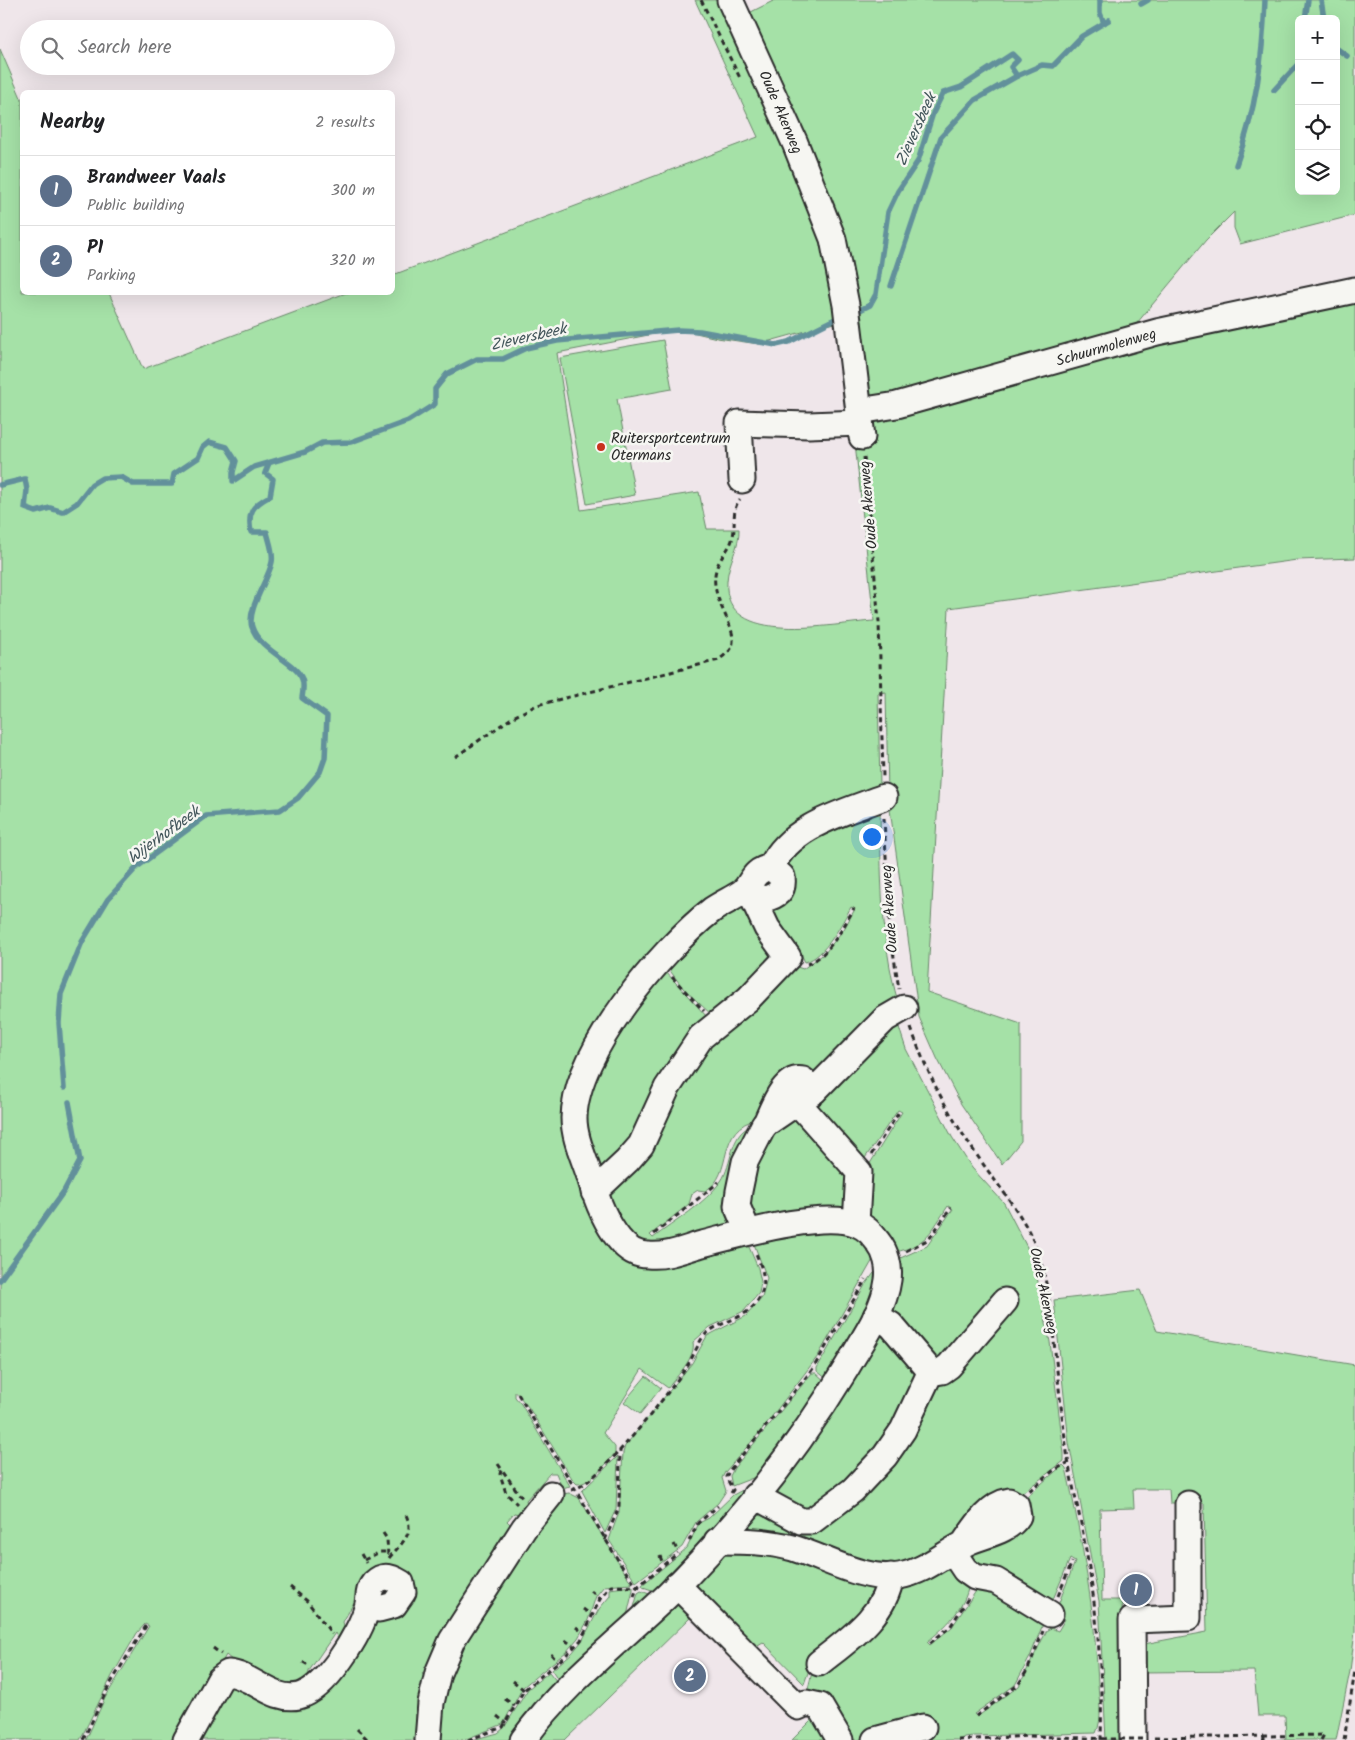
<!DOCTYPE html>
<html lang="en">
<head>
<meta charset="utf-8">
<style>
  body { margin:0; font-family:Kalam,sans-serif; background:#f6f6f6; color:#202124 }
  .controls { position:absolute; right:15px; top:15px; display:grid; overflow:hidden; border-radius:8px; box-shadow:0 5px 20px #0002 }
  .controls button { width:45px; height:45px; display:grid; place-items:center; padding:0; border:0; border-bottom:1px solid #e0e0e0; background:#fff; color:#202124; font:25px sans-serif }
  .you { position:absolute; left:871px; top:836px; width:18px; height:18px; margin:-12px; border:4px solid #fff; border-radius:50%; background:#1a73e8; box-shadow:0 0 0 8px #1a73e833 }
  .badge { display:grid; place-items:center; width:32px; height:32px; border-radius:50%; background:#d93025; color:#fff; font-size:16px; font-weight:700 }
  .pin { position:absolute; translate:-50% -50%; border:2px solid #fff; box-shadow:0 1px 5px #0006 }
  .list { margin:0; padding:0; list-style:none }
  h2 { display:flex; justify-content:space-between; align-items:center; height:65px; margin:0; padding:0 20px; font-size:21px }
  h2 small { font-size:16px; font-weight:400; color:#757577 }
  .list li { display:grid; grid-template-columns:32px 1fr auto; gap:15px; align-items:center; box-sizing:border-box; height:70px; padding:0 20px; border-top:1px solid #e0e0e0 }
  .list b { display:block; font-size:19px; white-space:nowrap }
  .list p { margin:0; font-size:16px; white-space:nowrap; color:#757577 }
  .list em { font-size:16px; font-style:normal; color:#757577 }
  .icon { flex:none; width:28px; height:28px; fill:none; stroke:currentColor; stroke-width:2; stroke-linecap:round; stroke-linejoin:round }
  .map { position:relative; flex:none; width:1355px; height:1740px; overflow:hidden }
  .search { position:absolute; background:#fff; box-shadow:0 5px 20px #0002; left:20px; top:20px; width:375px; height:55px; display:flex; align-items:center; gap:12px; box-sizing:border-box; padding:0 18px; border-radius:28px; color:#757577; font-size:19px }
  .panel { position:absolute; background:#fff; box-shadow:0 5px 20px #0002; left:20px; top:90px; width:375px; height:205px; border-radius:8px }
  .map>svg:first-child { display:block }
  .green { fill:#a5e1a7; stroke:#688669; fill-rule:evenodd }
  .lines { fill:none; stroke-linecap:round; stroke-linejoin:round }
  .stream { stroke:#62909b; stroke-width:5.5 }
  .minor-casing { stroke:#2b2b2b; stroke-width:29 }
  .path { stroke:#2b2b2b; stroke-width:3; stroke-dasharray:5 4; stroke-linecap:butt }
  .minor { stroke:#f6f6f2; stroke-width:25 }
  .path-bridge { stroke:#2b2b2b; stroke-width:3; stroke-dasharray:5 4; stroke-linecap:butt }
  .poi-dot { fill:#c8321e; stroke:#f6f6f2; stroke-width:2 }
  .labels { text-anchor:middle; stroke-width:5; stroke-linejoin:round; paint-order:stroke }
  .street-label { font-size:15px; fill:#2b2b2b; stroke:#f6f6f2 }
  .poi-label { font-size:15px; fill:#2b2b2b; stroke:#f6f6f2; text-anchor:start }
  .water-label { font-size:16px; font-style:italic; fill:#42555a; stroke:#f6f6f2 }
</style>
</head>
<body>
<div class="map">
<svg width="1355" height="1740" viewBox="0 0 1355 1740">
  <rect width="100%" height="100%" fill="#efe6ea"/>
  <filter id="ink" filterUnits="userSpaceOnUse"><feTurbulence type="fractalNoise" baseFrequency=".02" numOctaves="2"/><feDisplacementMap in="SourceGraphic" scale="10" xChannelSelector="R" yChannelSelector="G"/><feConvolveMatrix kernelMatrix="1 2 1 2 8 2 1 2 1" color-interpolation-filters="sRGB"/></filter>
  <g filter="url(#ink)">
    <!-- green -->
    <g class="green">
      <path d="M695,0H725L819,230L834,272L842,318L845,249L826,199L747,14L775,0H1355V215L1240,244L1234,228V212L1206,240L1122,341L1355,290V558L1297,560L949,608L927,992L1021,1024V1141L1002,1164L961,1104L937,1058L919,1017L888,795L886,692L878,693L880,787L871,799L797,825L784,836L766,860C702,911 562,1035 569,1124C571,1146 585,1175 593,1196C625,1291 669,1254 742,1238L749,1247L758,1268L761,1282L759,1293L744,1311L710,1327L693,1342C696,1358 677,1375 668,1388L642,1369L603,1433L615,1447V1453C607,1463 591,1484 577,1484L573,1480L529,1408L515,1391V1397L521,1404L570,1486L562,1488L556,1473H550L526,1500L529,1510L525,1515L514,1513L507,1521L514,1528L515,1533L450,1631C432,1636 433,1661 422,1674L432,1679L425,1709L420,1708L416,1714L415,1740H192L199,1724L227,1679C250,1674 273,1706 300,1700C322,1695 336,1669 356,1659L375,1614C391,1609 420,1603 402,1579L377,1569L362,1588L343,1622L346,1632L343,1644L340,1643L335,1633L309,1671L308,1686C286,1704 254,1677 233,1667V1661L226,1655L187,1725L180,1740H86L105,1698L149,1626L145,1624L137,1633L112,1676L80,1740H0V49L22,100V292L109,293L143,369L346,293L392,292L393,275L758,137ZM1299,19H1336V191H1299ZM842,321L874,621C835,623 722,649 727,581C728,562 740,547 739,529H707L699,492L581,510L557,353L679,329L717,338L759,344Z"/>
      <path d="M663,340L672,389L617,399L635,495L587,504L560,358Z"/>
      <path d="M880,804C881,870 880,939 898,1002L896,1006L759,1119C713,1128 736,1174 705,1191L698,1190L692,1194L689,1204L650,1235L653,1238C675,1221 705,1204 721,1181C733,1164 729,1135 751,1126L728,1227L637,1248L602,1191L689,1062L794,966L803,969L825,953L844,929L855,909L851,907C842,923 825,957 805,962L801,954L789,945L768,904L786,852Z"/>
      <path d="M740,900L779,951L714,1017L683,988L668,968L688,946Z"/>
      <path d="M665,971L708,1018L654,1106L598,1183L579,1111L605,1042Z"/>
      <path d="M895,1015L906,1049L952,1137L972,1168L1004,1203L1030,1253L1037,1277L1050,1342L1064,1454V1461L1022,1493L910,1568L861,1565L859,1558L815,1544H792L801,1525L834,1507L940,1367L891,1322L896,1260L927,1246L953,1209L948,1206C932,1230 926,1246 895,1252L866,1217V1170L902,1112L898,1110L863,1161L808,1111Z"/>
      <path d="M793,1112L851,1168L852,1207L761,1225L744,1209L755,1151Z"/>
      <path d="M852,1228L875,1256L818,1356L760,1432L725,1472L722,1478L726,1491L718,1503L696,1522L682,1547L636,1582L609,1540L619,1512L623,1453L625,1446L692,1363L707,1336L746,1316L762,1298L767,1278L754,1244L755,1236Z"/>
      <path d="M877,1269L882,1276L832,1383L817,1371V1368L865,1285Z"/>
      <path d="M1140,1290L1157,1331L1355,1365V1631L1350,1671L1336,1740H1276L1286,1739L1285,1716H1258L1254,1671L1140,1672L1144,1644L1207,1632L1204,1503H1170L1169,1489H1133L1134,1508L1100,1509L1102,1600H1122L1125,1740H1106L1099,1601L1069,1443L1054,1300Z"/>
      <path d="M876,1325L922,1367L911,1404L866,1461L811,1515L764,1492Z"/>
      <path d="M812,1373H816L826,1382L758,1476L732,1486L730,1476L734,1468Z"/>
      <path d="M646,1376L661,1388L640,1414L624,1402Z"/>
      <path d="M618,1456L616,1509L605,1533L582,1491Z"/>
      <path d="M1063,1465L1066,1468C1082,1539 1095,1611 1098,1684C1099,1699 1103,1719 1096,1733L974,1736L964,1737L960,1740H845L800,1697L808,1689L813,1668L899,1584L947,1560L969,1584C965,1609 945,1627 927,1642L930,1645L952,1627L980,1585L1043,1624L1030,1657L1015,1685L974,1714L977,1717L1019,1686L1047,1630L1051,1628L1058,1631L1065,1619L1058,1615V1605L1075,1562L1070,1559L1051,1604L963,1559L1019,1503Z"/>
      <path d="M754,1484L658,1592L643,1587L642,1585L687,1548L699,1523L709,1518L733,1495Z"/>
      <path d="M569,1493L579,1498L632,1584L604,1586L596,1596L588,1620L578,1638L566,1652L523,1687L503,1724L464,1740H432L450,1657L563,1494Z"/>
      <path d="M754,1505L798,1524L788,1542L752,1536L737,1525Z"/>
      <path d="M742,1546L885,1585L810,1667L804,1684L763,1642L751,1649L693,1586L709,1559Z"/>
      <path d="M630,1586L633,1587V1590L625,1624L559,1681L552,1670L572,1653L582,1641L599,1609L610,1596V1589Z"/>
      <path d="M641,1591L655,1596L631,1618L638,1593Z"/>
      <path d="M672,1597L692,1616L565,1740H531Z"/>
      <path d="M549,1672L562,1688L517,1740H472L498,1733L504,1728L528,1689Z"/>
      <path d="M817,1715L835,1740H792Z"/>
    </g>
    <g class="lines">
      <!-- stream -->
      <g class="stream">
        <path d="M1100,0V13L1104,23"/>
        <path d="M1321,0L1324,19"/>
        <path d="M1141,4L1148,0"/>
        <path d="M1305,19L1308,0"/>
        <path d="M1336,48L1347,56"/>
        <path d="M1274,90L1299,63"/>
        <path d="M1236,165C1256,111 1263,57 1265,0"/>
        <path d="M891,286L941,137L975,100L1017,76"/>
        <path d="M854,313L870,305L876,294L888,212L898,191L918,161L933,113L943,93L961,87L1012,54L1018,60L1011,67L1017,76L1042,65L1053,66L1082,36L1109,20"/>
        <path d="M0,485L25,479L27,490L25,508L36,512L50,508L63,512L77,503L92,484L102,478L121,477L133,484H172L174,474L198,458L203,447L209,442L227,447L236,461L233,472V481L254,467L305,452L322,443L351,442L408,421L435,404V389L447,374L477,359H503L526,348L557,341L678,330L700,331L776,345L789,342L839,317"/>
        <path d="M64,1088L59,1023L61,994L82,942L108,899L137,867L206,816L280,810L298,798L320,772L325,758L327,716L302,698C303,692 304,684 302,679C296,662 259,650 252,627C246,610 269,579 272,562C274,553 269,541 267,532H251C247,512 253,505 270,496L273,479L265,473L269,463"/>
        <path d="M0,1280L64,1191L80,1161L69,1102"/>
      </g>
      <defs>
        <g id="minor">
          <path d="M730,0L795,143L833,239L846,305L862,437"/>
          <path d="M859,411L897,405L1157,332L1355,290"/>
          <path d="M742,480L739,423L809,425L860,423"/>
          <path d="M744,892L764,899C777,896 784,891 782,877L771,867"/>
          <path d="M798,1103L859,1172L856,1223"/>
          <path d="M765,1125C772,1111 783,1075 803,1080L814,1091"/>
          <path d="M594,1192L627,1161L641,1145L667,1088L701,1037L748,999L788,957L767,928L752,896"/>
          <path d="M748,1232L737,1206L739,1191L745,1162L764,1125L814,1091L885,1019L904,1008"/>
          <path d="M930,1373L942,1371L949,1366L1005,1301"/>
          <path d="M755,1496L801,1521H812L853,1490L885,1456L903,1430L930,1373L926,1366L891,1325L876,1316"/>
          <path d="M717,1541C743,1541 768,1541 793,1548C826,1558 863,1581 899,1576C925,1572 946,1552 968,1542C984,1535 1009,1531 1018,1516L1016,1505L1009,1501C989,1504 974,1529 963,1545"/>
          <path d="M953,1552L965,1570L975,1577L996,1581L1050,1614"/>
          <path d="M677,1585L798,1707L806,1703L820,1706L840,1740"/>
          <path d="M819,1663C849,1639 885,1616 891,1576"/>
          <path d="M186,1740L220,1679L228,1673C253,1675 272,1702 299,1696C326,1689 360,1634 367,1608C370,1599 367,1591 374,1583C383,1574 392,1577 401,1583L403,1592L394,1605L379,1609L368,1607"/>
          <path d="M428,1740L431,1703L438,1673L452,1640L524,1528L551,1494"/>
          <path d="M523,1740C564,1683 619,1642 669,1594C736,1527 798,1448 847,1367C862,1341 884,1311 888,1280C890,1267 886,1252 878,1242C873,1235 865,1227 857,1224C823,1210 738,1235 702,1244C685,1249 666,1257 648,1255C636,1255 626,1248 619,1239C605,1222 596,1198 590,1177C584,1158 574,1138 574,1118C575,1052 662,949 712,910C722,903 732,899 741,893C753,885 750,871 771,867C791,825 843,813 884,797"/>
          <path d="M875,1740L923,1727"/>
          <path d="M1133,1740L1132,1620L1188,1618V1504"/>
        </g>
      </defs>
      <!-- minor casing -->
      <use href="#minor" class="minor-casing"/>
      <!-- path -->
      <g class="path">
        <path d="M701,0L740,78"/>
        <path d="M864,457L879,622L883,777"/>
        <path d="M455,757L513,717L537,705L719,660C723,656 730,652 732,647C739,626 708,599 716,570C719,557 731,549 733,536C736,524 731,510 740,499"/>
        <path d="M884,818L890,932L899,989"/>
        <path d="M807,964C827,958 845,925 854,908"/>
        <path d="M672,977L704,1011"/>
        <path d="M911,1028C928,1077 951,1119 981,1161C999,1187 1020,1211 1033,1240C1050,1280 1052,1326 1057,1370C1060,1397 1063,1425 1067,1452C1071,1483 1080,1514 1085,1545C1097,1609 1103,1674 1101,1740"/>
        <path d="M871,1155L900,1111"/>
        <path d="M654,1234L719,1182"/>
        <path d="M906,1251L929,1239L951,1208"/>
        <path d="M518,1394L621,1565L637,1587L644,1589"/>
        <path d="M498,1464L522,1498"/>
        <path d="M501,1470L500,1474L506,1493L517,1504"/>
        <path d="M571,1490C597,1487 673,1388 689,1363C693,1356 697,1347 701,1340C715,1318 750,1324 762,1292C767,1278 760,1264 755,1251"/>
        <path d="M1029,1491L1053,1471L1069,1462"/>
        <path d="M731,1493L733,1490L726,1477L729,1471L812,1370L866,1279"/>
        <path d="M383,1533L387,1539L388,1557"/>
        <path d="M605,1540L619,1507L620,1450"/>
        <path d="M689,1541L698,1523L718,1506"/>
        <path d="M674,1544L678,1552"/>
        <path d="M361,1554L366,1563"/>
        <path d="M660,1556L663,1564"/>
        <path d="M389,1558C402,1542 416,1534 405,1513"/>
        <path d="M364,1560L380,1552H387"/>
        <path d="M290,1587L307,1601L332,1634"/>
        <path d="M591,1591L600,1599"/>
        <path d="M1058,1596L1072,1562"/>
        <path d="M634,1597L637,1587L678,1553"/>
        <path d="M583,1609L593,1616"/>
        <path d="M576,1627L585,1634"/>
        <path d="M565,1640L575,1647"/>
        <path d="M930,1643L950,1627L969,1597"/>
        <path d="M213,1648L221,1654"/>
        <path d="M551,1654L558,1662"/>
        <path d="M303,1662L310,1666"/>
        <path d="M513,1681L524,1690"/>
        <path d="M505,1699L515,1706"/>
        <path d="M497,1716L506,1723"/>
        <path d="M976,1716L1018,1685L1028,1669L1043,1631"/>
        <path d="M357,1729L368,1740"/>
        <path d="M1154,1738L1324,1735L1321,1740"/>
        <path d="M83,1740L109,1686L146,1626"/>
        <path d="M468,1740L503,1727L524,1690L564,1657L581,1640L600,1599L611,1586L636,1587"/>
        <path d="M958,1740L1029,1736L1111,1739"/>
        <path d="M1262,1740H1264V1735"/>
        <path d="M1344,1740L1355,1671"/>
      </g>
      <!-- minor -->
      <use href="#minor" class="minor"/>
      <!-- path-bridge -->
      <path class="path-bridge" d="M1111,1739H1142"/>
    </g>
  </g>
  <!-- markers -->
  <circle class="poi-dot" cx="601" cy="447" r="5"/>
  <g class="labels">
    <!-- street labels -->
    <g class="street-label">
      <text transform="translate(781 112) rotate(67)" y="5">Oude Akerweg</text>
      <text transform="translate(1106 347) rotate(-16)" y="5">Schuurmolenweg</text>
      <text transform="translate(868 505) rotate(-95)" y="5">Oude Akerweg</text>
      <text transform="translate(889 909) rotate(-94)" y="5">Oude Akerweg</text>
      <text transform="translate(1044 1291) rotate(78)" y="5">Oude Akerweg</text>
    </g>
    <!-- poi labels -->
    <g class="poi-label">
      <text x="611" y="443">Ruitersportcentrum<tspan x="611" dy="17">Otermans</tspan></text>
    </g>
    <!-- water labels -->
    <g class="water-label">
      <text transform="translate(915 129) rotate(-66)" y="6">Zieversbeek</text>
      <text transform="translate(528 336) rotate(-13)" y="6">Zieversbeek</text>
      <text transform="translate(163 834) rotate(-36)" y="6">Wijerhofbeek</text>
    </g>
  </g>
</svg>
<div class="controls">
<button>+</button>
<button>−</button>
<button><svg class="icon" aria-label="locate" viewBox="0 0 24 24"><circle cx="12" cy="12" r="6"/><path d="M12 2v4M12 18v4M2 12h4M18 12h4"/></svg></button>
<button><svg class="icon" aria-label="layers" viewBox="0 0 24 24"><path d="M12 4l9 5-9 5-9-5zM3 14l9 5 9-5"/></svg></button>
</div>
<div class="you"></div>
<div class="pin badge" style="left:1136px;top:1590px;background:#5c6f8a">1</div>
<div class="pin badge" style="left:690px;top:1676px;background:#5c6f8a">2</div>
<div class="search"><svg class="icon" aria-label="search" viewBox="0 0 24 24"><circle cx="10" cy="10" r="6"/><path d="M15 15l6 6"/></svg>Search here</div>
<section class="panel">
<h2>Nearby<small>2 results</small></h2>
<ul class="list">
<li><span class="badge" style="background:#5c6f8a">1</span><div><b>Brandweer Vaals</b><p>Public building</p></div><em>300 m</em></li>
<li><span class="badge" style="background:#5c6f8a">2</span><div><b>P1</b><p>Parking</p></div><em>320 m</em></li>
</ul>
</section>
</div>
</body>
</html>
